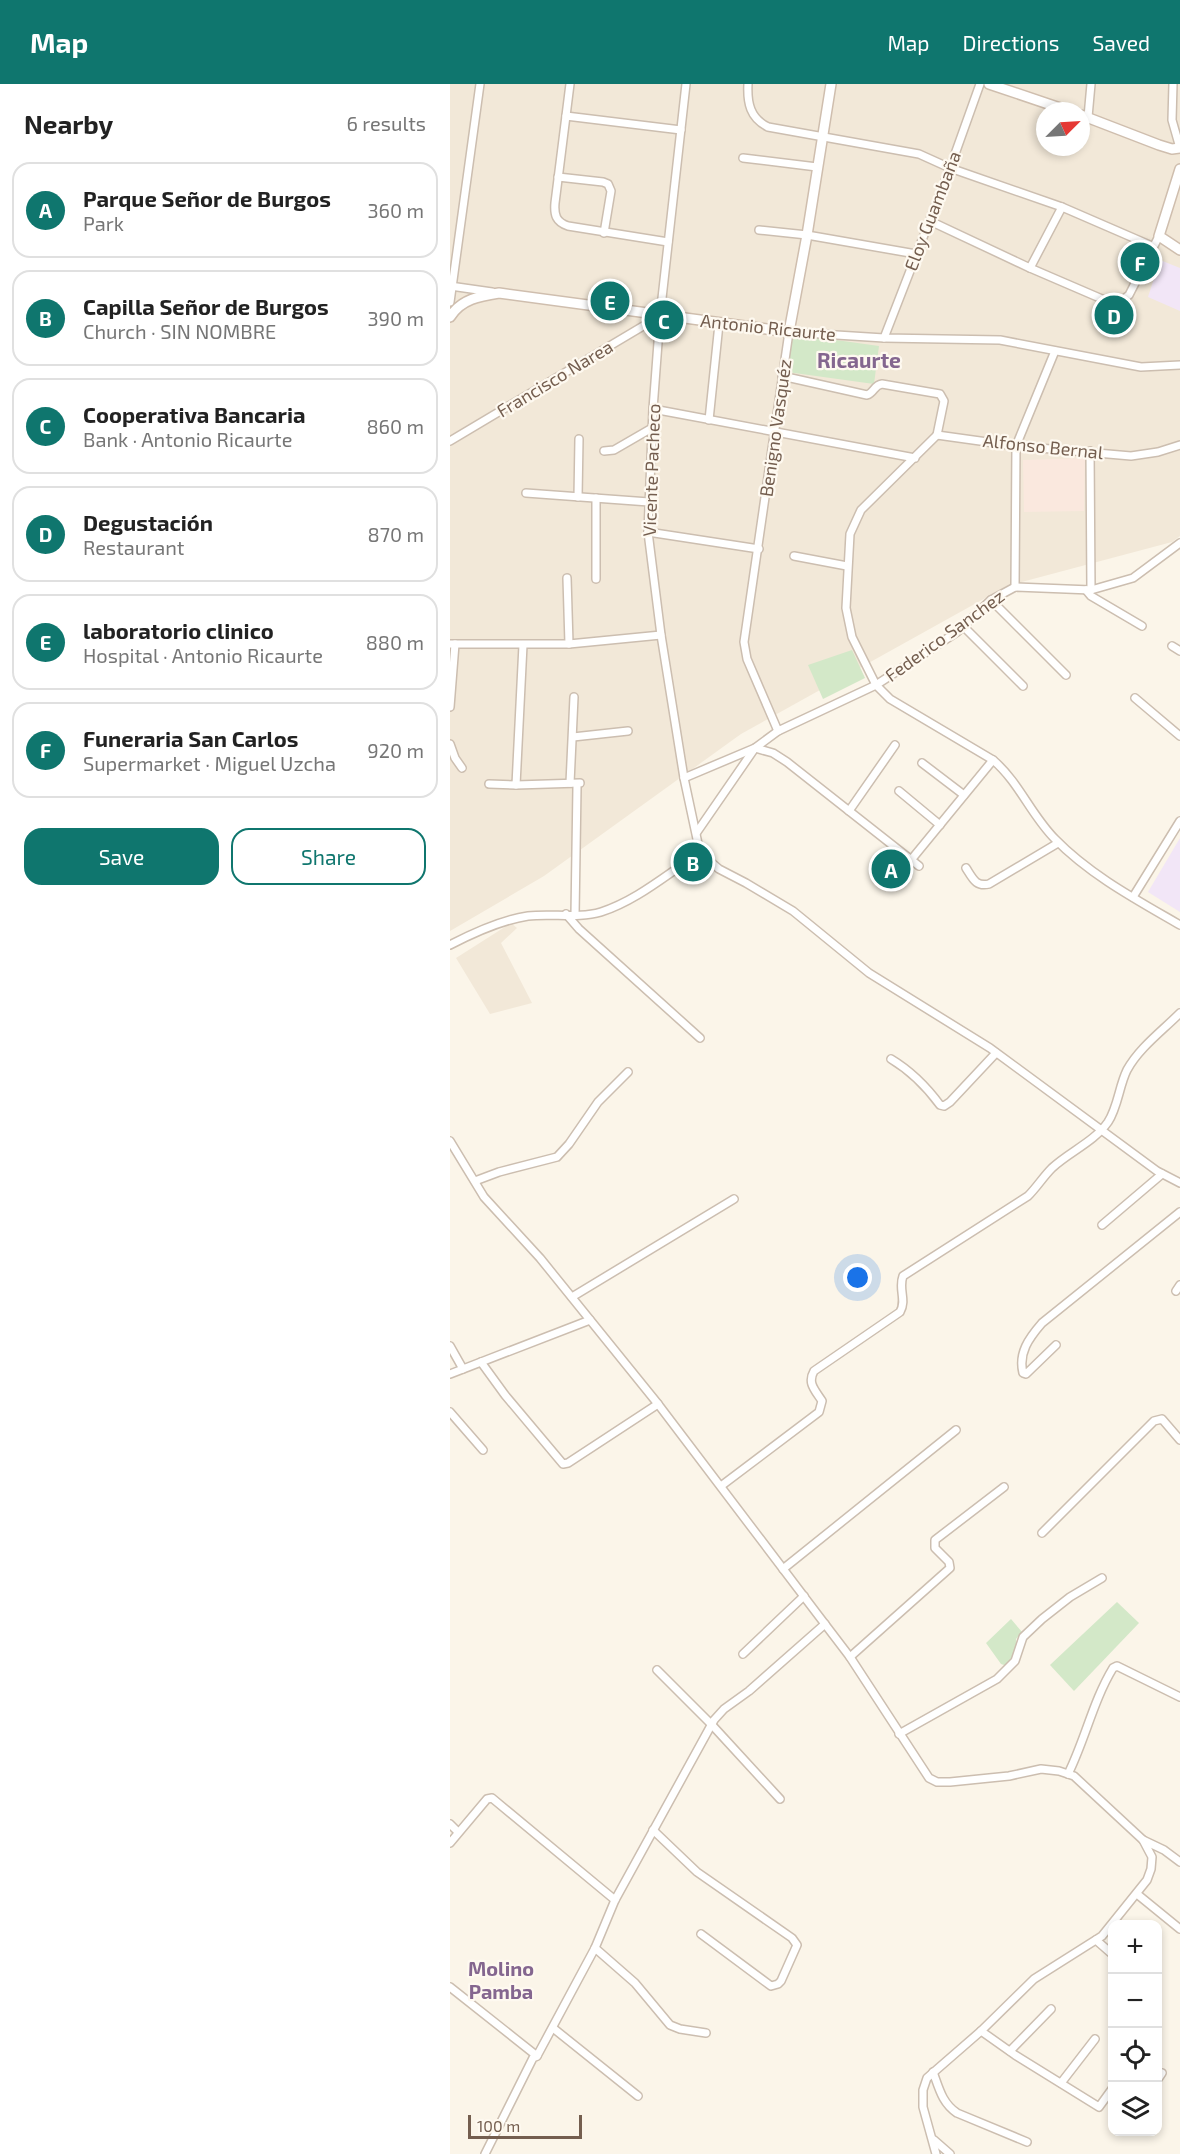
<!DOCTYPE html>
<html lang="en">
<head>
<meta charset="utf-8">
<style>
  body { margin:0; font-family:"Exo 2",sans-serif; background:#f6f6f6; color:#222 }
  .controls { position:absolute; right:18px; bottom:18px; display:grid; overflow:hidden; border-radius:12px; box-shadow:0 3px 9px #0003 }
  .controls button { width:54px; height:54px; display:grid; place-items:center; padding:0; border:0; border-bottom:2px solid #e0e0e0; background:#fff; color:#222; font:30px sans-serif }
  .compass { position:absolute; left:586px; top:18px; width:54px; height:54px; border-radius:50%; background:#fff; box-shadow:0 3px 9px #0003; rotate:66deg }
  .scale { position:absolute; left:18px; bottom:15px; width:114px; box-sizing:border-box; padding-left:6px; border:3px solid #745e4f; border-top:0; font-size:16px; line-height:21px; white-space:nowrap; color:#745e4f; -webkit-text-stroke:4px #fef9f0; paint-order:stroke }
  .you { position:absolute; left:408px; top:1194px; width:21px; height:21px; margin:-15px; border:4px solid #fff; border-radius:50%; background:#1a73e8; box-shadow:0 0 0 9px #1a73e833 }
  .badge { display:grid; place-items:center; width:39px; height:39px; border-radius:50%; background:#0f766e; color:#fff; font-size:20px; font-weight:700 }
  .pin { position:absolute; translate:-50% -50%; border:3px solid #fff; box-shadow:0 2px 6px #0006 }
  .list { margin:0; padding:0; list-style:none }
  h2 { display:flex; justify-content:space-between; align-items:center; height:78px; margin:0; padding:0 24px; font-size:26px }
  h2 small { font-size:20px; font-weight:400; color:#767676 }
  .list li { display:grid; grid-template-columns:39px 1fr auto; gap:18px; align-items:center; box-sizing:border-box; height:96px; margin:0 12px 12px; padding:0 12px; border:2px solid #e0e0e0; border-radius:18px }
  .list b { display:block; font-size:22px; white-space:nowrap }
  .list p { margin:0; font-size:20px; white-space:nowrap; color:#767676 }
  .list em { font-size:20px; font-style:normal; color:#767676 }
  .actions { display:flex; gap:12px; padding:18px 24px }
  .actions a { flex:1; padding:14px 0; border:2px solid #0f766e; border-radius:18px; text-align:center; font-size:21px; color:#0f766e }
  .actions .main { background:#0f766e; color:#fff }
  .icon { flex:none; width:33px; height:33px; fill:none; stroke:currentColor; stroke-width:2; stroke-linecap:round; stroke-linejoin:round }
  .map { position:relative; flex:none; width:730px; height:2070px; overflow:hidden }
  header { display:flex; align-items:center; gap:36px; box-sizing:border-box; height:84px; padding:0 30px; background:#0f766e; color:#fff }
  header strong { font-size:28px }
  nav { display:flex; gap:33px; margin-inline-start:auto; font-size:21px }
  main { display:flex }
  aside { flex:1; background:#fff }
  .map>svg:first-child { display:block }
  .residential { fill:#f2e8d8; fill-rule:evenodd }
  .commercial { fill:#fae8de }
  .education { fill:#f2e6f7 }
  .green { fill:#d3e8c8 }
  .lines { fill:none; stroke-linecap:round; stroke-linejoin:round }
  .street-casing { stroke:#ccbeb0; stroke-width:10 }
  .secondary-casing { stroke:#cfbeae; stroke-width:12 }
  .street { stroke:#fff; stroke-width:7 }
  .secondary { stroke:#fff; stroke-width:9 }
  .labels { text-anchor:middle; stroke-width:4.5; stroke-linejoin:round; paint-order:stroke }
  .street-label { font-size:18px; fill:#745e4f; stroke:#fef9f0 }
  .neighbourhood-label { font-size:20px; font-weight:bold; fill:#84668f; stroke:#fef9f0 }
  .quarter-label { font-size:21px; font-weight:bold; fill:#84668f; stroke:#fef9f0 }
</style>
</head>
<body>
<header>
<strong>Map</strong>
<nav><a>Map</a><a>Directions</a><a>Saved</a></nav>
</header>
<main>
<aside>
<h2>Nearby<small>6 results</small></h2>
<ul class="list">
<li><span class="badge">A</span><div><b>Parque Señor de Burgos</b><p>Park</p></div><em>360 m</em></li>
<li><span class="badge">B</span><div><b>Capilla Señor de Burgos</b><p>Church · SIN NOMBRE</p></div><em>390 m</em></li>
<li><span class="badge">C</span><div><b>Cooperativa Bancaria</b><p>Bank · Antonio Ricaurte</p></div><em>860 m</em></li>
<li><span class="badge">D</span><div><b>Degustación</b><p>Restaurant</p></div><em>870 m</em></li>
<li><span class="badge">E</span><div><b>laboratorio clinico</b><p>Hospital · Antonio Ricaurte</p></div><em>880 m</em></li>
<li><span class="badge">F</span><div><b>Funeraria San Carlos</b><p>Supermarket · Miguel Uzcha</p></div><em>920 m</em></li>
</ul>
<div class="actions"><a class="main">Save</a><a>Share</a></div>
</aside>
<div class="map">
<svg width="730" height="2070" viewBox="0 0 730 2070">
  <rect width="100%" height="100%" fill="#fbf5e9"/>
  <!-- residential -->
  <g class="residential">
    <path d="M0,0H730V452L722,458L557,502L291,650L94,792L0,847ZM595,27H631V63H595Z"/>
    <path d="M61,839L67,844L51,859L82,919L40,930L6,874Z"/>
  </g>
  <!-- commercial -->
  <path class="commercial" d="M635,374L634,427L574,428L573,376Z"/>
  <!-- education -->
  <g class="education">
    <path d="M710,176L730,184V227L698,213Z"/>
    <path d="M730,754V828L698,808Z"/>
  </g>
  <!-- green -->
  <g class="green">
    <path d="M343,250L429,262L424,300L337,288Z"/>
    <path d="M402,566L415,594L373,615L358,581Z"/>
    <path d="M667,1518L689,1539L624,1607L600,1581Z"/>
    <path d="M561,1535L572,1548L566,1555L567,1563L557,1582L551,1580L536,1559Z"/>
  </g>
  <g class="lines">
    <defs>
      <g id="street">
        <path d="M120,0L105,119C104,131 106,138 118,142L218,158"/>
        <path d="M236,0L210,232L203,325L198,448L211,551L234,694L250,769"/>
        <path d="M298,0C297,19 300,34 318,43L469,70L500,84L612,123L702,162"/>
        <path d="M723,0L722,36L730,64"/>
        <path d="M116,32L231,46"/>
        <path d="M638,33L641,0"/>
        <path d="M293,74L367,83"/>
        <path d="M108,93L153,98L158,100L161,107L154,149"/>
        <path d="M480,137L580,184L659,218L671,217L679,211L709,152"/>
        <path d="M309,146L357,151L466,170"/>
        <path d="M580,184L612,123"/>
        <path d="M0,202L42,208"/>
        <path d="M0,218L30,0"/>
        <path d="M434,254L500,84L530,0"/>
        <path d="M332,292L417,311C424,309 424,301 432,300L490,310L494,317L487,351"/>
        <path d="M203,325L465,374"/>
        <path d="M259,336L269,240"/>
        <path d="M0,357L210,232"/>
        <path d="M730,361L708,368L681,372L566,362L487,351L411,426L400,450L396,524L402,553L426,601L440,615L543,676C569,698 581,731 605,755C640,791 687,816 730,841"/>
        <path d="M154,367L164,366L202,344"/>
        <path d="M640,367L641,506"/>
        <path d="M76,409L199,418"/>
        <path d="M128,413L129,355"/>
        <path d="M146,414V495"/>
        <path d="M198,448L309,465"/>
        <path d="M344,472L397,482"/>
        <path d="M117,494L119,560"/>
        <path d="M565,503L566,362L605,267"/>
        <path d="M636,506L641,512L692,542"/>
        <path d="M541,516L616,591"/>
        <path d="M513,542L573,602"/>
        <path d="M0,560H119L211,551"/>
        <path d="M722,562L730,567"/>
        <path d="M685,614L730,652"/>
        <path d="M0,623L5,560"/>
        <path d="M328,647L297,575L294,558L339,248L434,254L550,256L691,283L730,281"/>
        <path d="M123,653L178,647"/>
        <path d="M0,660L5,674L12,684"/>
        <path d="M472,679L514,711"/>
        <path d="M234,694L305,664L328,647L426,601L507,548L541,516L565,503L641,506L683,494L730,459"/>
        <path d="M120,699L124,613"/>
        <path d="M39,700L66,701L73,561"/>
        <path d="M66,701L130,699"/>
        <path d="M449,707L490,741"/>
        <path d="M399,727L445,661"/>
        <path d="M247,748L305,664L323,669L337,678L469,782"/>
        <path d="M250,769L269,785L296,799L343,827L419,889L540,964L707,1087L730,1099"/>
        <path d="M461,776L543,676"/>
        <path d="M516,784C523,795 526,803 539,800L608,759"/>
        <path d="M683,813L730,737"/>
        <path d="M116,830L129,845L250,954"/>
        <path d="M125,831L127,703"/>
        <path d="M0,861C23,849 51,836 78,832C102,829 128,835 151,828C188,816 218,789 250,769"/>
        <path d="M441,975C461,987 476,1002 490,1021L494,1022L500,1018L546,969"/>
        <path d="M0,1057L34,1113L90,1174L208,1320L368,1531L400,1573L479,1694L487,1698H500L559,1692L591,1685L609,1687L624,1692L693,1756L702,1773L701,1785L697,1796L652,1852L584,1895L531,1947L477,1994L473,2006V2023L486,2070"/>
        <path d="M25,1097L49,1088L107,1073L119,1060L148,1018L178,988"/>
        <path d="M652,1141L712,1090"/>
        <path d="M726,1207L730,1201"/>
        <path d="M122,1213L284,1115"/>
        <path d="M606,1261L576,1290L573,1289C568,1269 579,1254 592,1239L730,1128"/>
        <path d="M0,1262L13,1285"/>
        <path d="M31,1278L55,1311L113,1380L118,1379L208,1320"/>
        <path d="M0,1290L140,1236"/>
        <path d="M0,1328L33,1366"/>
        <path d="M271,1402L369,1328L372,1317C365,1306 357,1299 364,1287L450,1228C457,1216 448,1205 453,1192L578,1112C587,1103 593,1093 602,1084C619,1068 644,1058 658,1038C668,1023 669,1002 677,986C689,964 712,947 730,929"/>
        <path d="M592,1449L704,1337L712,1335L730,1356"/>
        <path d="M333,1485L506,1346"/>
        <path d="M293,1570L354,1512"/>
        <path d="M400,1573L500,1484L499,1478L485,1464V1456L554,1403"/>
        <path d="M207,1586L262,1641L330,1715"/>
        <path d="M449,1650L547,1595L565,1577L573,1553L592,1535L620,1513L652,1494"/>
        <path d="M618,1690C635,1656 643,1617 663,1584L667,1582L730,1613"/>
        <path d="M0,1740L8,1748"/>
        <path d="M203,1746L247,1788L342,1854L347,1861L331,1897L328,1900L321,1902L251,1850"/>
        <path d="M693,1756L714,1766L730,1778"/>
        <path d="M0,1759L37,1715L42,1714L165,1816"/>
        <path d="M687,1810L730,1845"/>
        <path d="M646,1856L662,1870"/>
        <path d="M145,1864L185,1899L220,1941L230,1945L256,1949"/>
        <path d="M0,1903L87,1972"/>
        <path d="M103,1944L188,2012"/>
        <path d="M531,1947L565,1971L649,2023L662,2005"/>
        <path d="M560,1967L601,1925"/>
        <path d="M483,1988C489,2004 492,2019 507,2029L577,2058"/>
        <path d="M708,1995L712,1989"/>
        <path d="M611,1999L645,1955"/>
        <path d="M484,2056L500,2070"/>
        <path d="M35,2070L83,1974L87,1972L145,1864L165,1816L264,1636L274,1625L299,1607L375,1540"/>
      </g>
      <g id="secondary">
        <path d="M539,0L619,27"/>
        <path d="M631,31L709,61L722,65L730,64"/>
        <path d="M730,85L709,152L730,166"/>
        <path d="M0,233C11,215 30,212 49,209L339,248L357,151L381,0"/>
      </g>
    </defs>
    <!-- street casing -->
    <use href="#street" class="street-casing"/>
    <!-- secondary casing -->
    <use href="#secondary" class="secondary-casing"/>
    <!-- street -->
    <use href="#street" class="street"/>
    <!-- secondary -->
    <use href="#secondary" class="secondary"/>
  </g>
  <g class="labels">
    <!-- street labels -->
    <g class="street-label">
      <text transform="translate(483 127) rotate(-69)" y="6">Eloy Guambaña</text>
      <text transform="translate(318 244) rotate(6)" y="6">Antonio Ricaurte</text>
      <text transform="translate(105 295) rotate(-31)" y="6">Francisco Narea</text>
      <text transform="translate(326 344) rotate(-82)" y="6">Benigno Vasquéz</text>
      <text transform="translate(593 363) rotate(6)" y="6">Alfonso Bernal</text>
      <text transform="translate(202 386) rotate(-88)" y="6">Vicente Pacheco</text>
      <text transform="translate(495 552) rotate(-36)" y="6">Federico Sanchez</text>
    </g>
    <!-- neighbourhood labels -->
    <g class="neighbourhood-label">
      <text x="51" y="1892">Molino<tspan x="51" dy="23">Pamba</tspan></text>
    </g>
    <!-- quarter labels -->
    <g class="quarter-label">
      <text x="409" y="284">Ricaurte</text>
    </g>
  </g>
</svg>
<div class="controls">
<button>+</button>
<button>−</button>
<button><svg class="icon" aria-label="locate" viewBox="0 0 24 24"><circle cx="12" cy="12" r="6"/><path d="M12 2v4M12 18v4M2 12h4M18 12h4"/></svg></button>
<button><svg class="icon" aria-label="layers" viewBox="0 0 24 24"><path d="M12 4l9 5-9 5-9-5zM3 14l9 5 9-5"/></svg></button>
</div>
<svg class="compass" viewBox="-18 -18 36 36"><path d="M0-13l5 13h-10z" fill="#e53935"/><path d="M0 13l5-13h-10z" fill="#767676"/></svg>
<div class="scale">100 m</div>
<div class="you"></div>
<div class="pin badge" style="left:441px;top:785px">A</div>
<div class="pin badge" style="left:243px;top:778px">B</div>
<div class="pin badge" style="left:214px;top:236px">C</div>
<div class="pin badge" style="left:664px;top:231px">D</div>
<div class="pin badge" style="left:160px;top:217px">E</div>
<div class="pin badge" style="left:690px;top:178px">F</div>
</div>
</main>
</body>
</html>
